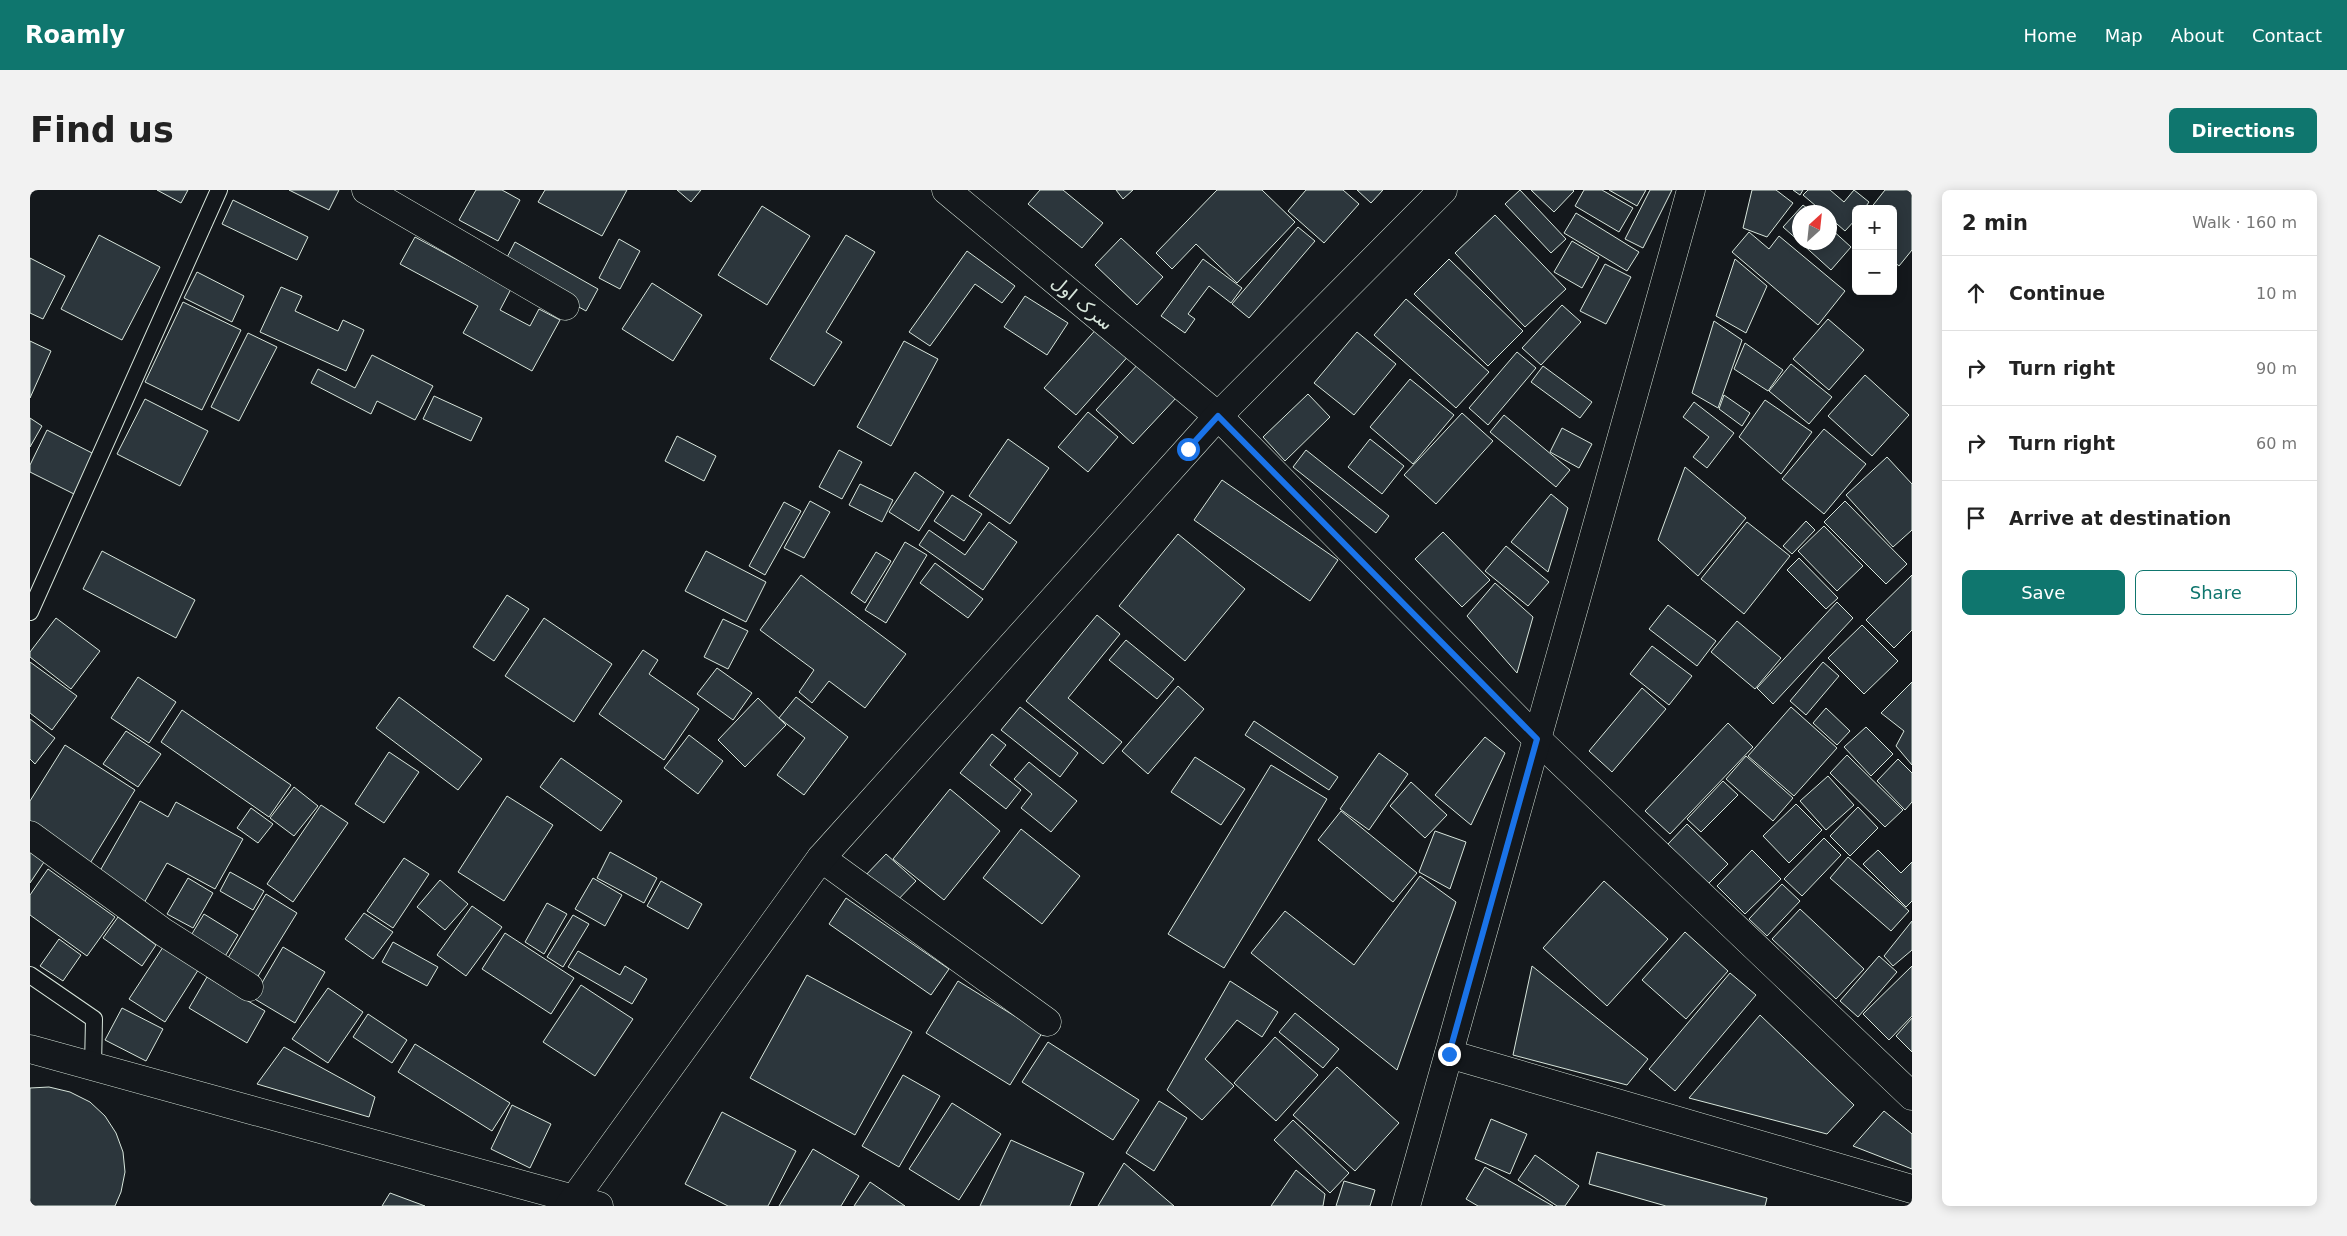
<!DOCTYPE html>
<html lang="en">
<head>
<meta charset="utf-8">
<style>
  body { margin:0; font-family:"DejaVu Sans","Noto Sans Arabic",sans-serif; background:#f2f2f2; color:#222 }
  .controls { position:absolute; right:15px; top:15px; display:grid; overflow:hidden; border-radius:8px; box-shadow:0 2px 12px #0003 }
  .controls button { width:45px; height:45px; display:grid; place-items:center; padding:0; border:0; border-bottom:1px solid #e0e0e0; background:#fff; color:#222; font:25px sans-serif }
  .compass { position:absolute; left:1762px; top:15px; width:45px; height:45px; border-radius:50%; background:#fff; box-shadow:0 2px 12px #0003; rotate:27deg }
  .stop { position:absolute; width:15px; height:15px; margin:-11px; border:4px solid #1a73e8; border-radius:50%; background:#fff }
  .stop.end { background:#1a73e8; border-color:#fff; box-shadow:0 1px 5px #0008 }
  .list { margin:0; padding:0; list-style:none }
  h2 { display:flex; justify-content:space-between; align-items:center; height:65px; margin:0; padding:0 20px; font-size:21px }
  h2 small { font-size:16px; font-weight:400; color:#767676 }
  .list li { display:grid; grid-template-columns:32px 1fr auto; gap:15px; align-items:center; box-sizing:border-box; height:75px; padding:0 20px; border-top:1px solid #e0e0e0 }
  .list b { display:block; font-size:19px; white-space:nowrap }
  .list em { font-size:16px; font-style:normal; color:#767676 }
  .actions { display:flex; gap:10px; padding:15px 20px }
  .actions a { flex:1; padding:11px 0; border:1px solid #0f766e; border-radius:8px; text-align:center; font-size:18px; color:#0f766e }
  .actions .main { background:#0f766e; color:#fff }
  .icon { flex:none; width:28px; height:28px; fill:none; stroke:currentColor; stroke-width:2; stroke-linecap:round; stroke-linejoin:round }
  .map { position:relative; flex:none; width:1882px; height:1016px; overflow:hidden; border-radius:8px }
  header { display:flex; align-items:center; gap:30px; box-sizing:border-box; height:70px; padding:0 25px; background:#0f766e; color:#fff }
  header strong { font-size:24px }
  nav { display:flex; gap:28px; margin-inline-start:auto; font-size:18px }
  .intro { display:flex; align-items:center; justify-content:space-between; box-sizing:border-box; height:120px; padding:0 30px }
  h1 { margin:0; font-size:35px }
  .button { padding:12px 22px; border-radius:8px; background:#0f766e; color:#fff; font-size:18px; font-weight:700 }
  main { display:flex; gap:30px; padding:0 30px }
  aside { flex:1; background:#fff; border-radius:8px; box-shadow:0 2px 12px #0003 }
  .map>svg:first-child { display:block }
  .building { fill:#2c363c; stroke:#d8e6dc }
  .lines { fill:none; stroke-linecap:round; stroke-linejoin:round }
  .service-casing { stroke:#d8e6dc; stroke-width:18 }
  .minor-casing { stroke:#d8e6dc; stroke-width:29 }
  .service { stroke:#14181c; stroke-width:16 }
  .minor { stroke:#14181c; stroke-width:28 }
  .route { stroke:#1a73e8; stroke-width:6 }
  .labels { text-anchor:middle; stroke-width:4; stroke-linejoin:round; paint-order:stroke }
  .street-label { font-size:18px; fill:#d8e6dc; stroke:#14181c }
</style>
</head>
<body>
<header>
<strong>Roamly</strong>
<nav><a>Home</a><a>Map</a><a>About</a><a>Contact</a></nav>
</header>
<div class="intro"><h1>Find us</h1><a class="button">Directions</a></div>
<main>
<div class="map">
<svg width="1882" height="1016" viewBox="0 0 1882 1016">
  <rect width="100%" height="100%" fill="#14181c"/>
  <!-- building -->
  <g class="building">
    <path d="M127,0H158L151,13Z"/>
    <path d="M259,0H309L299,20Z"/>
    <path d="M446,0H472L490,10L468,51L429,30Z"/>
    <path d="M515,0H597L572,46L508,12Z"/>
    <path d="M647,0H671L661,12Z"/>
    <path d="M1010,0H1033L1073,33L1052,58L998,14Z"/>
    <path d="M1086,0H1103L1093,9Z"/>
    <path d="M1187,0H1232L1265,32L1207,93L1166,54L1142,79L1126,63Z"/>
    <path d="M1276,0H1313L1329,14L1294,53L1258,21Z"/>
    <path d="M1327,0H1353L1341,13Z"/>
    <path d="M1490,0L1536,49L1521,63L1475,14Z"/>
    <path d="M1501,0H1543L1544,1L1524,22Z"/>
    <path d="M1554,0H1572L1603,18L1589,42L1545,16Z"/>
    <path d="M1579,0H1616L1607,16Z"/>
    <path d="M1620,0H1642L1613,58L1595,49Z"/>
    <path d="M1722,0H1746L1763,13L1737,47L1713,38Z"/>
    <path d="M1763,0H1773L1770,5Z"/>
    <path d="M1778,0H1800L1814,12L1824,0L1839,12L1834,19H1826V29L1815,41L1800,28V22H1793L1773,5Z"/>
    <path d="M1855,0H1882V60L1869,76L1863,71V19H1840Z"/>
    <path d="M203,10L278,47L267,70L192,34Z"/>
    <path d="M1773,15L1782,22H1770V52L1753,37Z"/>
    <path d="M732,16L780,46L737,115L688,85Z"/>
    <path d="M1546,23L1609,62L1597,81L1534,43Z"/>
    <path d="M1465,25L1536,99L1495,137L1425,63Z"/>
    <path d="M1268,37L1285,51L1219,128L1202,114Z"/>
    <path d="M1800,38L1821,57L1801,80L1770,52H1800Z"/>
    <path d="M1719,42L1739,59L1749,46L1815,101L1788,135L1702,62Z"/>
    <path d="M69,45L130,77L92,150L31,119Z"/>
    <path d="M816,45L845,62L796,142L812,152L784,196L740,169Z"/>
    <path d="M385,47L481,99L470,120L500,136L509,119L530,130L502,181L433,143L448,116L370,74Z"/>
    <path d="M1091,48L1133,87L1107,115L1065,75Z"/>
    <path d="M589,49L610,61L590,99L569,88Z"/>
    <path d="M1542,51L1569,67L1552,98L1524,82Z"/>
    <path d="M485,52L568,99L556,121L473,75Z"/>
    <path d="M937,61L985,96L972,113L945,94L900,156L879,142Z"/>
    <path d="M0,68L35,86L13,129L0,123Z"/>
    <path d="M1173,69L1212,98L1201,113L1179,96L1158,124L1165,129L1155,143L1131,126Z"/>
    <path d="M1419,69L1493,141L1458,176L1384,104Z"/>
    <path d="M1705,69L1737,96L1716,143L1686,126Z"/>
    <path d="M1575,74L1601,87L1576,134L1550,121Z"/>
    <path d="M167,82L214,106L202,132L154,108Z"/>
    <path d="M622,93L672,125L643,171L592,139Z"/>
    <path d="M251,97L272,106L265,121L308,141L313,130L334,140L316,181L230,142Z"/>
    <path d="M995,106L1038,133L1017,165L974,137Z"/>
    <path d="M1376,109L1459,182L1426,218L1344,145Z"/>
    <path d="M153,112L211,140L172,220L115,192Z"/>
    <path d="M1532,115L1551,132L1511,175L1492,158Z"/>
    <path d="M1798,129L1834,160L1799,200L1763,169Z"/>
    <path d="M1684,131L1712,150L1688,218L1662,203Z"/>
    <path d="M1069,136L1101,163L1046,225L1014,198Z"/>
    <path d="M1327,142L1366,174L1324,225L1284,193Z"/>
    <path d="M218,143L247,157L209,231L181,217Z"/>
    <path d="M0,151L21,161L0,208Z"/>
    <path d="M874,151L908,169L861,256L827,237Z"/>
    <path d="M1715,153L1753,180L1738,201L1704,179Z"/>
    <path d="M1487,162L1506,178L1458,235L1439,218Z"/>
    <path d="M342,165L403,196L385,230L347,211L341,224L281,193L288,179L325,198Z"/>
    <path d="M1109,173L1147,207L1103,254L1066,220Z"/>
    <path d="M1761,174L1802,207L1779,234L1739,201Z"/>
    <path d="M1513,176L1562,212L1550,228L1501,192Z"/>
    <path d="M1835,185L1879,225L1842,266L1798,226Z"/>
    <path d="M1380,189L1424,225L1383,274L1340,237Z"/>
    <path d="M1278,204L1300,227L1255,271L1233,247Z"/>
    <path d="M1694,205L1720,223L1712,236L1689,219Z"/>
    <path d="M404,206L452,228L441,251L393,229Z"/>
    <path d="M115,209L178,241L150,296L87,264Z"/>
    <path d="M1735,210L1782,242L1751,284L1709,247Z"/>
    <path d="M1664,212L1704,243L1677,278L1663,267L1679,247L1653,227Z"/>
    <path d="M1058,222L1088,247L1058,282L1028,257Z"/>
    <path d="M1432,223L1463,251L1406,314L1374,285Z"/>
    <path d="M1474,225L1540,280L1526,297L1460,242Z"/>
    <path d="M0,228L12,236L0,257Z"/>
    <path d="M1532,238L1562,254L1549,278L1520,262Z"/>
    <path d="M1794,239L1836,274L1794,324L1752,289Z"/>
    <path d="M17,240L64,264L44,304L0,282V275Z"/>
    <path d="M647,246L686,266L674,291L635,271Z"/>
    <path d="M978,249L1019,278L980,334L939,306Z"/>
    <path d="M1340,249L1374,276L1352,304L1318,277Z"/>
    <path d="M809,260L832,272L812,309L789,297Z"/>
    <path d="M1276,260L1359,326L1346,343L1263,277Z"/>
    <path d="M1857,267L1882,294V340L1863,357L1816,305Z"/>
    <path d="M1655,277L1716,328L1668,386L1628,350Z"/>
    <path d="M885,282L914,302L889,341L859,322Z"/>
    <path d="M1192,290L1308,370L1280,411L1164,330Z"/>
    <path d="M830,294L863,310L852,332L819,315Z"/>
    <path d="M1521,304L1538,318L1518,382L1481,352Z"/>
    <path d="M922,305L952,324L934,351L904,331Z"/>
    <path d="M780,311L800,322L774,368L754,358Z"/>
    <path d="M1815,311L1877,374L1856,394L1794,332Z"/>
    <path d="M754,312L771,321L735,385L719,376Z"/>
    <path d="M1776,331L1785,340L1762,364L1753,356Z"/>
    <path d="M959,332L987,352L953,400L889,355L899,340L935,365Z"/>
    <path d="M1717,332L1760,366L1714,424L1671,389Z"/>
    <path d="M1794,336L1833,376L1807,401L1768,361Z"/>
    <path d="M1413,342L1460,390L1432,417L1385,369Z"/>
    <path d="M1148,344L1215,399L1155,471L1089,416Z"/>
    <path d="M875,352L897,365L856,433L835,420Z"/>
    <path d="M1476,356L1519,392L1498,416L1455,381Z"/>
    <path d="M72,361L165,410L146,448L53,399Z"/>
    <path d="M676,361L736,392L716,432L655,401Z"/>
    <path d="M846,362L861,371L835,413L821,403Z"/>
    <path d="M1769,368L1808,408L1796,419L1757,380Z"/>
    <path d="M905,373L953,409L938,428L890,393Z"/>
    <path d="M771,385L876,464L835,518L799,491L782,513L769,502L784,480L730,440Z"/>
    <path d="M1882,385V440L1864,458L1836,430Z"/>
    <path d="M1465,393L1503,427L1487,483L1437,426Z"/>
    <path d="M477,405L499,419L464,471L443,457Z"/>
    <path d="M1807,412L1823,428L1743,514L1727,498Z"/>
    <path d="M1638,415L1686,451L1667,476L1619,439Z"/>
    <path d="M1067,425L1090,444L1038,508L1092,552L1073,574L996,511Z"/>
    <path d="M26,428L70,461L41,499L0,467V462Z"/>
    <path d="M514,428L582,474L544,532L475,486Z"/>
    <path d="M693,429L718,441L698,479L674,467Z"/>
    <path d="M1707,431L1751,468L1725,499L1681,462Z"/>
    <path d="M1832,435L1868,471L1834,504L1798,468Z"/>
    <path d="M1096,450L1144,489L1127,509L1079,470Z"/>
    <path d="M1622,456L1662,486L1639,515L1600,484Z"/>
    <path d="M613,460L628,470L619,484L669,519L634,570L569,524Z"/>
    <path d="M0,472L47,506L22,540L0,523Z"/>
    <path d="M1793,472L1809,486L1776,525L1760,511Z"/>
    <path d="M687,478L722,503L703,530L667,504Z"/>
    <path d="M108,487L146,512L119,553L81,528Z"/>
    <path d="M1882,492V575L1866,556L1874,541L1851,523Z"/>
    <path d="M1148,496L1174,519L1118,584L1092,561Z"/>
    <path d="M1612,498L1636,519L1582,582L1559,561Z"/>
    <path d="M369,507L452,569L428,600L346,538Z"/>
    <path d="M766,507L818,547L774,605L747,585L775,548L749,528Z"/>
    <path d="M728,508L756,535L715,577L688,550Z"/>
    <path d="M990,517L1048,563L1030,587L971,540Z"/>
    <path d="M1761,517L1807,558L1764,606L1718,566Z"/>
    <path d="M1796,518L1820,541L1807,555L1783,533Z"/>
    <path d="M152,520L261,595L239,627L131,552Z"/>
    <path d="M0,529L25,548L5,574L0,569Z"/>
    <path d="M1224,531L1308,587L1299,600L1215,545Z"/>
    <path d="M1698,533L1723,557L1640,644L1615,621Z"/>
    <path d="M1836,537L1863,564L1841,586L1814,557Z"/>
    <path d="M96,541L131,564L108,597L73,574Z"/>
    <path d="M962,544L976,555L960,575L991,600L976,619L930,583Z"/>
    <path d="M659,545L693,571L668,604L634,578Z"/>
    <path d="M1455,547L1475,563L1441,635L1405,605Z"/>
    <path d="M35,555L105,600L59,675L0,637V611Z"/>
    <path d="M359,562L389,582L354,633L325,614Z"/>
    <path d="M1349,563L1378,584L1339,640L1310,619Z"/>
    <path d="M1817,565L1873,620L1855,637L1800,583Z"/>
    <path d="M1716,566L1763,608L1743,631L1696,589Z"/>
    <path d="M1165,567L1215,599L1191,635L1141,602Z"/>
    <path d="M531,568L592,611L571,641L510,597Z"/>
    <path d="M1868,569L1882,583V612L1875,620L1847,591Z"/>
    <path d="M999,572L1047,611L1021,642L991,618L1002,604L984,589Z"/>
    <path d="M1241,575L1297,609L1194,778L1138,744Z"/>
    <path d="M1798,586L1824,615L1796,640L1770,611Z"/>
    <path d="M1693,591L1708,605L1671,642L1657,629Z"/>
    <path d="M1381,592L1417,625L1395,648L1360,616Z"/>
    <path d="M264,597L288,616L264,646L240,628Z"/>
    <path d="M920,599L970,641L914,710L863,669Z"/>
    <path d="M477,606L523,635L474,711L428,682Z"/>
    <path d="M110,611L138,627L146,612L213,649L185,699L137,673L114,713L67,686Z"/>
    <path d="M1766,614L1792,640L1759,673L1733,646Z"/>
    <path d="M291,615L318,633L263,712L237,694Z"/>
    <path d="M1828,617L1848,638L1820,666L1800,646Z"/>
    <path d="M221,618L243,634L228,653L207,638Z"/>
    <path d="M1311,621L1387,683L1363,712L1288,650Z"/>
    <path d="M1657,634L1698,674L1678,694L1638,654Z"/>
    <path d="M991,639L1050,686L1012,734L953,688Z"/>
    <path d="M1405,641L1436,652L1420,699L1389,682Z"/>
    <path d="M1794,648L1811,665L1772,706L1754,689Z"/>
    <path d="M1722,660L1751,689L1715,724L1687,696Z"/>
    <path d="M1848,660L1871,683L1882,672V711L1876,717L1833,674Z"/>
    <path d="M0,662L14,672L0,693Z"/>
    <path d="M580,662L627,688L614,713L567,688Z"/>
    <path d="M856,664L886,691L863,715L833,688Z"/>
    <path d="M1818,667L1879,721L1861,741L1800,688Z"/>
    <path d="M374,668L399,684L363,738L337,721Z"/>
    <path d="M18,679L85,727L57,766L0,725V705Z"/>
    <path d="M200,682L234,701L223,720L190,701Z"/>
    <path d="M1390,686L1426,712L1367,880L1221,763L1255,721L1324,775Z"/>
    <path d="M158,688L183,703L163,738L137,724Z"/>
    <path d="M563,688L592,705L575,736L545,719Z"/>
    <path d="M410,690L438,714L415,740L387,717Z"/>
    <path d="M631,691L672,714L658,739L617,716Z"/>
    <path d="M1574,691L1638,749L1577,816L1513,758Z"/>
    <path d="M1752,694L1770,711L1737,746L1719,729Z"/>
    <path d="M236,704L267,723L225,791L195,773Z"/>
    <path d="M816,708L919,779L901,805L799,734Z"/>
    <path d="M517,713L537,724L514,764L495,752Z"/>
    <path d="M442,716L472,737L436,786L407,765Z"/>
    <path d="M1770,719L1834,779L1806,809L1742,749Z"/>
    <path d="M334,723L363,742L343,769L315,749Z"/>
    <path d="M174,724L208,745L194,768L160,747Z"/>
    <path d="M543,725L559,734L533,777L517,767Z"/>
    <path d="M88,727L126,755L112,776L73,748Z"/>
    <path d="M1882,731V760L1863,776L1854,766Z"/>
    <path d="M1655,742L1698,781L1656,829L1612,790Z"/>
    <path d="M475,743L544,788L521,824L452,779Z"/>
    <path d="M29,749L51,765L33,791L10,776Z"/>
    <path d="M137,751L172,774L135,832L99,809Z"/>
    <path d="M363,752L408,777L397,796L352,772Z"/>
    <path d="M253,757L295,782L265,833L223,808Z"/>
    <path d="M548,761L590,785L595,776L617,789L602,814L538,777Z"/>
    <path d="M1849,766L1867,782L1828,827L1810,811Z"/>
    <path d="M1502,776L1618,869L1597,895L1483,865Z"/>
    <path d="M1882,776V826L1859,850L1833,824Z"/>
    <path d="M1700,783L1726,805L1645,901L1619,879Z"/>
    <path d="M777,785L882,842L825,945L720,888Z"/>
    <path d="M177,787L235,821L217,853L159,818Z"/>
    <path d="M928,791L1012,843L980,895L896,843Z"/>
    <path d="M1200,791L1248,822L1232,847L1207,830L1175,869L1204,896L1172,930L1137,900Z"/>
    <path d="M551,795L603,829L565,886L513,852Z"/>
    <path d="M298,798L333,822L298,873L262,849Z"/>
    <path d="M92,818L133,839L116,871L75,850Z"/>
    <path d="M1265,823L1309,859L1293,878L1249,842Z"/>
    <path d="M338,824L377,850L362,873L323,847Z"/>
    <path d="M1730,825L1824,915L1797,944L1659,908Z"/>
    <path d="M1882,828V862L1866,846Z"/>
    <path d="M1245,847L1288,885L1246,931L1204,893Z"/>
    <path d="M1018,852L1109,910L1083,950L992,892Z"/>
    <path d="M385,854L480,913L462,941L368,882Z"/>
    <path d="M254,857L345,907L339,927L227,894Z"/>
    <path d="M1307,877L1369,933L1325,981L1263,925Z"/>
    <path d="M873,885L910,906L869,977L832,956Z"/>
    <path d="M19,897L40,902L60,912L75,926L86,943L93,962L95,982L91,1002L85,1016H0V898Z"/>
    <path d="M1129,911L1157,928L1124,981L1096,963Z"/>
    <path d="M922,913L971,944L929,1010L879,979Z"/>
    <path d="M482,915L521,934L500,978L461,959Z"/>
    <path d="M1854,921L1882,944V979L1823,956Z"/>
    <path d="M692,922L766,961L738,1016H698L655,994Z"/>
    <path d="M1461,929L1497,944L1480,984L1445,969Z"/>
    <path d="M1263,930L1319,983L1300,1003L1244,950Z"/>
    <path d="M981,950L1054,983L1040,1016H950Z"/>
    <path d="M783,959L829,986L811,1016H749Z"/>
    <path d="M1567,962L1737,1008L1735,1016H1636L1559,994Z"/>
    <path d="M1505,965L1549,996L1535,1016H1527L1488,990Z"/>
    <path d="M1094,973L1144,1016H1068Z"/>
    <path d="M1455,977L1523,1016H1448L1436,1009Z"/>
    <path d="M1266,980L1295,1004L1293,1016H1241Z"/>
    <path d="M1314,991L1345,1000L1340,1016H1306Z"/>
    <path d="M840,992L875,1016H824Z"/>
    <path d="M360,1003L395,1016H352Z"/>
  </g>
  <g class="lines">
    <defs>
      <g id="service">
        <path d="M0,422L189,0"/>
        <path d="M0,785L64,829L63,876"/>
      </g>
      <g id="minor">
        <path d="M336,0L535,116"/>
        <path d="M916,0L1188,226L1507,549L1882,906"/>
        <path d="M0,645L133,742L219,797"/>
        <path d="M791,668L1017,832"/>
        <path d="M0,859L569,1016"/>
        <path d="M1419,864L1882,999"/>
        <path d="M539,1016L791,668L1188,226L1413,0"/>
        <path d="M1376,1016L1661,0"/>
      </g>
    </defs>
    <!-- service casing -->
    <use href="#service" class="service-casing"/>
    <!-- minor casing -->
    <use href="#minor" class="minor-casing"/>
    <!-- service -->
    <use href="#service" class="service"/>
    <!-- minor -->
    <use href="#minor" class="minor"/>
  </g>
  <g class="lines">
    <!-- route -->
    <path class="route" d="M1158,259L1188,226L1507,549L1419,864"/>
  </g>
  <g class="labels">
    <!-- street labels -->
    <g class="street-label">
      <text transform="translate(1052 113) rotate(40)" y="6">سرک اول</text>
    </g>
  </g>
</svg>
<div class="controls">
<button>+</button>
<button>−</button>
</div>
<svg class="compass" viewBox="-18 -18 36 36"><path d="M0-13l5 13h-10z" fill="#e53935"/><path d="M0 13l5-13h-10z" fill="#767676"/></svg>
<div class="stop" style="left:1158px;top:259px"></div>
<div class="stop end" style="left:1419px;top:864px"></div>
</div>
<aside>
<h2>2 min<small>Walk · 160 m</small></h2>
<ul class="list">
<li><svg class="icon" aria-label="ahead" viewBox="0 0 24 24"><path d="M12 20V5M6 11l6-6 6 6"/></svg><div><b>Continue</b></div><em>10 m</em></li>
<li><svg class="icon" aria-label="right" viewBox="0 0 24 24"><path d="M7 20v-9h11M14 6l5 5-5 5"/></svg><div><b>Turn right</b></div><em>90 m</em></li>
<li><svg class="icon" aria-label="right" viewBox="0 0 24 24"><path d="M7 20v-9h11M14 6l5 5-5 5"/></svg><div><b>Turn right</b></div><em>60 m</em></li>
<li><svg class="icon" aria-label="arrive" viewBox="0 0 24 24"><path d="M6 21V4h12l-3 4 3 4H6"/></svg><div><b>Arrive at destination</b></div></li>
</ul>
<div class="actions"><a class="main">Save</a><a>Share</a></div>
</aside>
</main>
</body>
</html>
